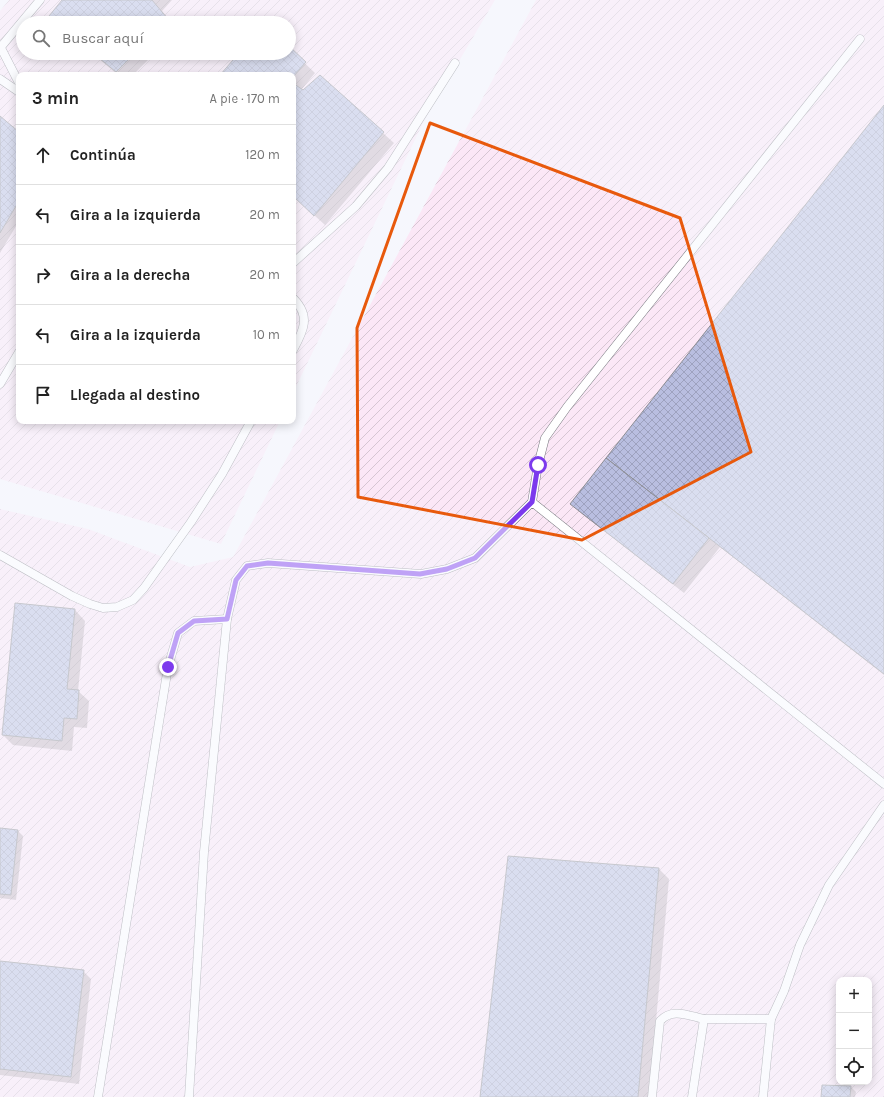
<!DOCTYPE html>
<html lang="es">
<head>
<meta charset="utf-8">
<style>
  body { margin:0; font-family:Karla,sans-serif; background:#f6f6f6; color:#222 }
  .controls { position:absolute; right:12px; bottom:12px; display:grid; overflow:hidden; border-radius:8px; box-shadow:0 2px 10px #0003 }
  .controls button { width:36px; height:36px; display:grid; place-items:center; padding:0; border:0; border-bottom:1px solid #e0e0e0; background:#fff; color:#222; font:20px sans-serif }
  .stop { position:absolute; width:12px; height:12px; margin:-9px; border:3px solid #7c3aed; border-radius:50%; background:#fff }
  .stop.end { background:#7c3aed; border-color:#fff; box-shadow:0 1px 4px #0008 }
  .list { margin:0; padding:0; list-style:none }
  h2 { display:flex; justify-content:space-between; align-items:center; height:52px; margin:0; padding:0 16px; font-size:17px }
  h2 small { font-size:13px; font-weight:400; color:#767676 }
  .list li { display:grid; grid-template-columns:26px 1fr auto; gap:12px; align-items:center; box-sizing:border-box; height:60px; padding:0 16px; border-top:1px solid #e0e0e0 }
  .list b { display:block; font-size:15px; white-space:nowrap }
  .list em { font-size:13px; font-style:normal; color:#767676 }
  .icon { flex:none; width:22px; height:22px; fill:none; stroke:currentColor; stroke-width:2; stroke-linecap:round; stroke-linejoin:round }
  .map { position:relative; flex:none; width:884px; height:1097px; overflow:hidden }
  .search { position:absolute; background:#fff; box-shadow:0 2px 10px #0003; left:16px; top:16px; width:280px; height:44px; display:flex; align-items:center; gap:10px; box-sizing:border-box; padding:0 14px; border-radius:22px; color:#767676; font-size:15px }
  .panel { position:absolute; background:#fff; box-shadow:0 2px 10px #0003; left:16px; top:72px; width:280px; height:352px; border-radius:8px }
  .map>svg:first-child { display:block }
  .industrial { fill:url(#industrial-furrows); fill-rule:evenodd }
  .shadow { fill:#0003 }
  .building { fill:url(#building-cross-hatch); stroke:#8d8e94 }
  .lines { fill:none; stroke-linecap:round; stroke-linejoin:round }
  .lane-casing { stroke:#797a80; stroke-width:9 }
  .lane { stroke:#fff; stroke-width:8 }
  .route { stroke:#7c3aed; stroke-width:5 }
  .marked { fill:none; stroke:#e8590c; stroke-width:3; stroke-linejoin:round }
</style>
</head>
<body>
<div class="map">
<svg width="884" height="1097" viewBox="0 0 884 1097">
  <defs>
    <pattern id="industrial-furrows" width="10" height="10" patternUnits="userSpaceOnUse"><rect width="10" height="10" fill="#fbe7f6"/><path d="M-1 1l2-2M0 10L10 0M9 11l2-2" fill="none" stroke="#d6c5d2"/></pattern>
    <pattern id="building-cross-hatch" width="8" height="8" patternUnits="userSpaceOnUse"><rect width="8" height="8" fill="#b9bee0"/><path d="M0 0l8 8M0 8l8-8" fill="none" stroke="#9ea2bf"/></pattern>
  </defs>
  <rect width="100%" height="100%" fill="#f6f7fd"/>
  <!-- industrial -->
  <g class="industrial">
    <path d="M9,0H495L425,119L293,393V75H19V421H280L221,544L0,479V11ZM23,23H289V53H23Z"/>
    <path d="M536,0H884V1097H0V509L88,529L190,567L233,557ZM839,980H869V1082H839Z"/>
  </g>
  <!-- shadow -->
  <g class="shadow">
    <path d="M63,0H172L162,11L172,23H57Z"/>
    <path d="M289,48L315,73L301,90L303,91L320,76L394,143L325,225L293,196V75H221L240,53H289Z"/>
    <path d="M92,53H155L133,75H118Z"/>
    <path d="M884,106V675L720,547L684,593L582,514L572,504Z"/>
    <path d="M0,118L19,133V221L0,253Z"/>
    <path d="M75,610L85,621L78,691L89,701L87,728L74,727L72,751L13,745L3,735Z"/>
    <path d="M0,829L18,831L23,836L16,900L0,898Z"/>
    <path d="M509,857L659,869L669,879L649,1097H481Z"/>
    <path d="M0,962L83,971L91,979L79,1084L0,1075Z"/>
    <path d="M851,1087L856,1092L855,1097H822Z"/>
  </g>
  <!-- building -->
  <g class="building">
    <path d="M62,0H152L168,19L164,23H57L49,16Z"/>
    <path d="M289,46L306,62L293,77V75H220L239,53H289Z"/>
    <path d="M93,53H135L116,72Z"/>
    <path d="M320,75L384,132L314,216L293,196V83L303,90Z"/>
    <path d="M884,105V674L606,458Z"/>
    <path d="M0,116L19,132V201L0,233Z"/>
    <path d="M606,458L709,538L673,584L570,504Z"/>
    <path d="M15,603L75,609L67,689L79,690L77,719L64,718L62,741L2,735Z"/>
    <path d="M0,828L18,830L11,895L0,894Z"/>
    <path d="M508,856L659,868L638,1097H480Z"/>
    <path d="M0,961L84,970L71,1077L0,1069Z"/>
    <path d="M822,1085L851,1086L850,1097H821Z"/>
  </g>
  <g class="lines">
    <defs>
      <g id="lane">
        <path d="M0,46L19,83"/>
        <path d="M0,48L40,0"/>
        <path d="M0,79L19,92"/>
        <path d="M293,263L356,206L388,168L455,63"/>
        <path d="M293,298C311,316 304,330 293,350"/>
        <path d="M0,384L19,352"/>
        <path d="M532,502L538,465L545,438L567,407L860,39"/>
        <path d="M0,555L72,596L90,604L103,608L117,607L133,600L144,588L191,522L222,474L251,421"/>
        <path d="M98,1097L168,667L178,633L194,621L227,619"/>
        <path d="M189,1097L204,852L227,619L236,580L247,566L268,563L421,574L447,569L475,558L532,502L884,784"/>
        <path d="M652,1097L660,1021C672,1007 689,1016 704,1019"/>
        <path d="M692,1097L704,1019H771"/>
        <path d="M763,1097L771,1019L784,991L800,945L829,885L884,805"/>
      </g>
    </defs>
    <!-- lane casing -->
    <use href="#lane" class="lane-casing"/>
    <!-- lane -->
    <use href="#lane" class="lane"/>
  </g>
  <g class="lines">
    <!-- route -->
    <path class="route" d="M168,667L178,633L194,621L227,619L236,580L247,566L268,563L420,574L447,569L475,558L532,502L538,465"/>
  </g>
  <!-- marked area -->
  <path d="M0 0H884V1097H0ZM430,123L680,218L751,452L582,540L358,497L357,328Z" fill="#f6f7fd" fill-opacity=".55" fill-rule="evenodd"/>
  <path class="marked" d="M430,123L680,218L751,452L582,540L358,497L357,328Z"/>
</svg>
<div class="controls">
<button>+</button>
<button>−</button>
<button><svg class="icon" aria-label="locate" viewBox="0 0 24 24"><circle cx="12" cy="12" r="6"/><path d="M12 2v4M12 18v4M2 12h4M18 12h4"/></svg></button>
</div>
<div class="stop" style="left:538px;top:465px"></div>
<div class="stop end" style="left:168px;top:667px"></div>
<div class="search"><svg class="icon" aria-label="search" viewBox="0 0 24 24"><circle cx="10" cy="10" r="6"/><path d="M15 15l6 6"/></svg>Buscar aquí</div>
<section class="panel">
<h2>3 min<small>A pie · 170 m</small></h2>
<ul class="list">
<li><svg class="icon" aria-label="ahead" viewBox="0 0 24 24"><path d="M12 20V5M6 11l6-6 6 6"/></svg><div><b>Continúa</b></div><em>120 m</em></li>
<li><svg class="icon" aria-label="left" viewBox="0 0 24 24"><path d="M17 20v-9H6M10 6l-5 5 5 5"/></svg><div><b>Gira a la izquierda</b></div><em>20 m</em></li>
<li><svg class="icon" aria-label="right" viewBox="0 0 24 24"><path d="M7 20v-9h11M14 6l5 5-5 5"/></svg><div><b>Gira a la derecha</b></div><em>20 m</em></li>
<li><svg class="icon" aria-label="left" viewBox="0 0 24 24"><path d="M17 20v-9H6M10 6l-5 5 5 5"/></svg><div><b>Gira a la izquierda</b></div><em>10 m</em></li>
<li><svg class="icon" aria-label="arrive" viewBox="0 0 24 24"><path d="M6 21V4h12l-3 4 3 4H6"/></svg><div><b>Llegada al destino</b></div></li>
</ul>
</section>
</div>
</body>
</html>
